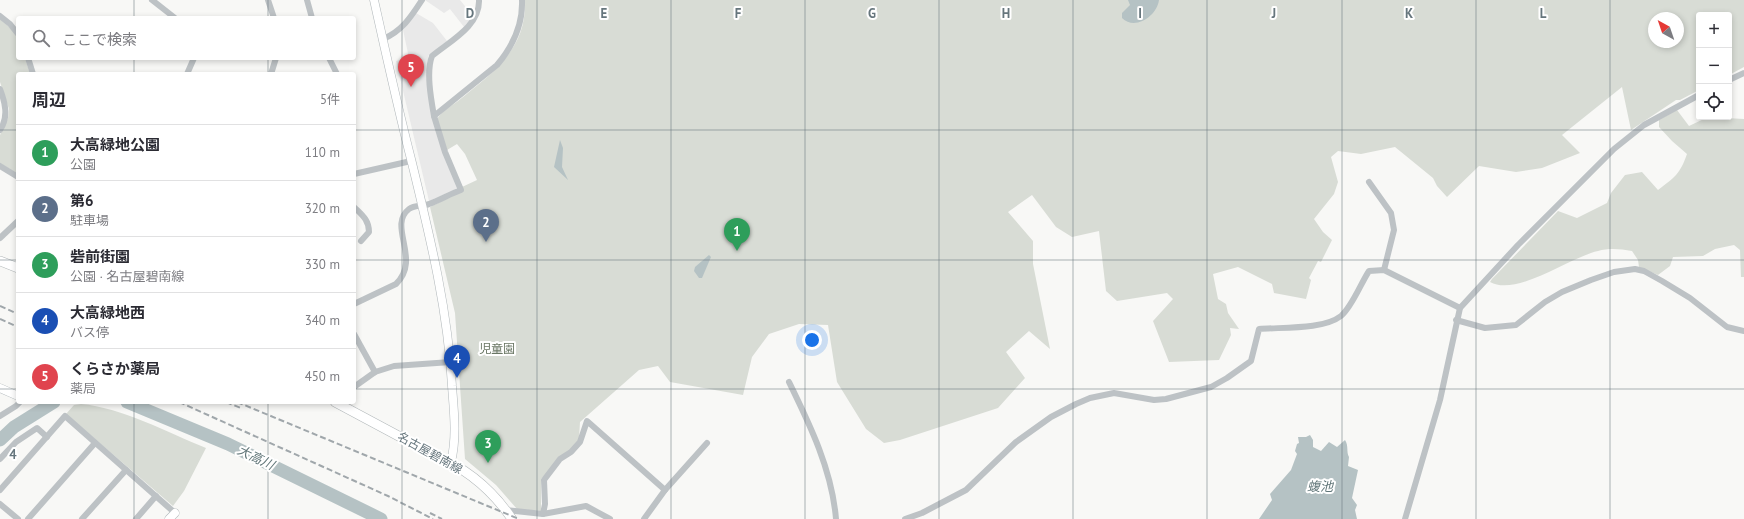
<!DOCTYPE html>
<html lang="ja">
<head>
<meta charset="utf-8">
<style>
  body { margin:0; font-family:"PT Sans","Noto Sans JP",sans-serif; background:#f2f2f3; color:#2b2b33 }
  .controls { position:absolute; right:12px; top:12px; display:grid; overflow:hidden; border-radius:4px; box-shadow:0 2px 6px #0003 }
  .controls button { width:36px; height:36px; display:grid; place-items:center; padding:0; border:0; border-bottom:1px solid #e1e1e2; background:#fff; color:#2b2b33; font:20px sans-serif }
  .compass { position:absolute; left:1648px; top:12px; width:36px; height:36px; border-radius:50%; background:#fff; box-shadow:0 2px 6px #0003; rotate:320deg }
  .you { position:absolute; left:812px; top:340px; width:14px; height:14px; margin:-10px; border:3px solid #fff; border-radius:50%; background:#1a73e8; box-shadow:0 0 0 6px #1a73e833 }
  .badge { display:grid; place-items:center; width:26px; height:26px; border-radius:50%; background:#d24c3c; color:#fff; font-size:13px; font-weight:700 }
  .pin { position:absolute; translate:-50% -33px; filter:drop-shadow(0 1px 2px #0008) }
  .pin::after { content:''; position:absolute; top:21px; width:14px; height:12px; background:inherit; clip-path:polygon(0 0,100% 0,50% 100%) }
  .list { margin:0; padding:0; list-style:none }
  h2 { display:flex; justify-content:space-between; align-items:center; height:52px; margin:0; padding:0 16px; font-size:17px }
  h2 small { font-size:13px; font-weight:400; color:#7c7c81 }
  .list li { display:grid; grid-template-columns:26px 1fr auto; gap:12px; align-items:center; box-sizing:border-box; height:56px; padding:0 16px; border-top:1px solid #e1e1e2 }
  .list b { display:block; font-size:15px; white-space:nowrap }
  .list p { margin:0; font-size:13px; white-space:nowrap; color:#7c7c81 }
  .list em { font-size:13px; font-style:normal; color:#7c7c81 }
  .icon { flex:none; width:22px; height:22px; fill:none; stroke:currentColor; stroke-width:2; stroke-linecap:round; stroke-linejoin:round }
  .map { position:relative; flex:none; width:1744px; height:519px; overflow:hidden }
  .search { position:absolute; background:#fff; box-shadow:0 2px 6px #0003; left:16px; top:16px; width:340px; height:44px; display:flex; align-items:center; gap:10px; box-sizing:border-box; padding:0 14px; border-radius:4px; color:#7c7c81; font-size:15px }
  .panel { position:absolute; background:#fff; box-shadow:0 2px 6px #0003; left:16px; top:72px; width:340px; height:332px; border-radius:4px }
  .map>svg:first-child { display:block }
  .built { fill:#e9e9e9 }
  .green { fill:#d8dcd5; fill-rule:evenodd }
  .water { fill:#b5c2c4 }
  .lines { fill:none; stroke-linecap:round; stroke-linejoin:round }
  .river { stroke:#b5c2c4; stroke-width:13 }
  .secondary-casing { stroke:#b0b7ba; stroke-width:9 }
  .primary-casing { stroke:#b1b7b9; stroke-width:10 }
  .street { stroke:#bdc2c5; stroke-width:6 }
  .secondary { stroke:#fff; stroke-width:8 }
  .primary { stroke:#fff; stroke-width:9 }
  .rail { stroke:#a0a7ab; stroke-width:2; stroke-dasharray:6 3; stroke-linecap:butt }
  .grid { fill:none; stroke:#66767d; stroke-width:1; stroke-opacity:0.55 }
  .labels { text-anchor:middle; stroke-width:4; stroke-linejoin:round; paint-order:stroke }
  .park-label { font-size:12px; fill:#697664; stroke:#fff }
  .street-label { font-size:12px; fill:#66767d; stroke:#fff }
  .water-label { font-size:13px; font-style:italic; fill:#607578; stroke:#fff }
  .grid-label { font-size:13px; text-anchor:middle; font-weight:bold; fill:#66767d; stroke:#fff; stroke-width:4; stroke-linejoin:round; paint-order:stroke }
</style>
</head>
<body>
<div class="map">
<svg width="1744" height="519" viewBox="0 0 1744 519">
  <rect width="100%" height="100%" fill="#f8f8f6"/>
  <!-- built -->
  <g class="built">
    <path d="M425,0H460L473,16L464,27L450,9L444,13Z"/>
    <path d="M416,13L433,23L447,41L428,56V83L431,110L458,186L456,189L429,201L396,61L409,58L403,30Z"/>
  </g>
  <!-- green -->
  <g class="green">
    <path d="M525,0H1744V67L1729,75V15H1699V90L1680,100H1676L1631,130L1622,87L1562,135L1580,153L1542,168L1516,172L1479,166L1447,197L1437,186L1433,178L1395,147L1361,154L1338,151L1331,157L1338,182L1334,194L1314,219L1323,232L1332,240L1321,262L1318,261L1309,278L1311,280L1306,299L1274,293L1272,284L1238,267L1213,274L1218,299L1226,304L1228,313L1239,329L1230,328L1231,335L1219,360L1169,362L1153,321L1173,299L1167,293L1117,301L1106,291L1099,231L1072,237L1056,227L1032,195L1008,212L1033,241V264L1050,349L1029,331L1006,352L1025,378L998,408L900,440L884,443L866,429L837,382L828,325L799,324L769,334L752,357L743,395L670,382L658,366L639,370L580,422L579,439L575,446L541,479V511L517,509L496,485L465,459L455,313L430,207L463,191L462,187L477,180L465,154L457,144L447,150L437,119C441,112 451,106 458,101C492,73 527,50 525,0ZM1654,18H1678V42H1654Z"/>
    <path d="M0,19C19,36 18,33 18,58H25L30,74H18V174L0,163V135L8,118L9,109L0,82Z"/>
    <path d="M1677,110L1689,126L1708,117L1744,119V277H1741L1740,250L1734,245L1715,249L1703,256L1673,257L1670,266L1658,275L1639,267L1638,260L1632,251C1620,249 1609,248 1598,251C1570,257 1517,297 1490,282L1492,279L1558,211L1577,218L1607,203L1611,193L1625,175L1642,172L1658,190C1675,177 1680,174 1687,154L1672,141L1659,127V120Z"/>
    <path d="M81,404C120,407 169,433 206,448L184,491L173,506L66,414L74,405Z"/>
  </g>
  <!-- water -->
  <g class="water">
    <path d="M1128,0H1159C1157,16 1135,31 1122,18V13L1130,5Z"/>
    <path d="M560,140L563,148L562,167L568,180L554,167Z"/>
    <path d="M709,255L711,257L702,278H699L694,271L695,267Z"/>
    <path d="M1310,435L1313,440V447L1321,451L1329,442L1337,447L1345,440C1349,446 1346,452 1349,457L1348,466L1358,470L1352,498L1357,505L1355,510L1357,519H1259L1272,500L1270,494L1291,470L1297,454L1295,451L1297,444L1299,443L1298,437H1306Z"/>
  </g>
  <g class="lines">
    <!-- river -->
    <g class="river">
      <path d="M127,402L228,444L381,519"/>
      <path d="M0,440L14,427L54,402"/>
    </g>
    <defs>
      <g id="secondary">
        <path d="M374,0C386,54 398,109 412,163C430,237 448,310 452,386C454,412 457,437 451,462"/>
        <path d="M0,388L18,396"/>
        <path d="M169,519L175,513"/>
      </g>
      <g id="primary">
        <path d="M0,261L18,268"/>
        <path d="M335,402L434,455C466,468 493,491 512,519"/>
      </g>
    </defs>
    <!-- secondary casing -->
    <use href="#secondary" class="secondary-casing"/>
    <!-- primary casing -->
    <use href="#primary" class="primary-casing"/>
    <!-- street -->
    <g class="street">
      <path d="M152,0L175,18"/>
      <path d="M268,0L274,18"/>
      <path d="M307,0L312,18"/>
      <path d="M479,0C480,26 450,41 432,56C426,72 431,99 434,116L497,65C513,46 523,25 522,0"/>
      <path d="M0,16L10,24L18,34"/>
      <path d="M383,39C402,31 411,17 422,0"/>
      <path d="M28,58L33,74"/>
      <path d="M329,58L337,74"/>
      <path d="M187,74L194,58"/>
      <path d="M271,74L276,58"/>
      <path d="M1729,80L1744,73"/>
      <path d="M0,89C5,102 9,117 0,130"/>
      <path d="M0,166L18,177"/>
      <path d="M354,174L411,161"/>
      <path d="M1369,182L1391,213L1394,230L1384,270"/>
      <path d="M354,207C362,215 369,220 369,232L361,241"/>
      <path d="M0,238L18,221"/>
      <path d="M354,304L396,284C422,259 387,226 409,209C415,204 423,207 429,204C440,200 450,194 461,190L445,152L434,116"/>
      <path d="M1456,320L1485,328L1516,325L1545,302L1562,292L1591,280L1614,272L1635,269L1644,271L1662,281L1690,298L1727,327L1744,331"/>
      <path d="M354,334L375,372"/>
      <path d="M789,382C810,425 832,470 836,519"/>
      <path d="M354,387L375,372L394,366L451,362"/>
      <path d="M0,416L16,406L20,402"/>
      <path d="M0,459L16,442L37,428L47,437"/>
      <path d="M0,490L65,416L175,513"/>
      <path d="M665,490L707,443"/>
      <path d="M0,504L18,519"/>
      <path d="M506,510L543,514L586,506L610,519"/>
      <path d="M543,514L545,504L544,480L560,459L571,452L580,442L587,421L665,490L644,519"/>
      <path d="M28,519L95,443"/>
      <path d="M82,519L126,470"/>
      <path d="M136,519L156,496"/>
      <path d="M905,519L922,513L966,490L1016,442L1051,417L1076,404L1090,398L1114,393L1154,400L1166,399L1211,387L1227,378L1251,361L1259,329C1282,327 1323,330 1341,316C1352,307 1361,283 1369,271L1384,270L1460,308"/>
      <path d="M1405,519L1440,400L1460,308L1518,245L1614,149L1644,125L1699,95"/>
    </g>
    <!-- secondary -->
    <use href="#secondary" class="secondary"/>
    <!-- primary -->
    <use href="#primary" class="primary"/>
    <!-- rail -->
    <g class="rail">
      <path d="M0,306L18,314"/>
      <path d="M0,319L18,327"/>
      <path d="M179,402L388,496L433,519"/>
      <path d="M226,402L241,408"/>
      <path d="M237,402L519,519"/>
      <path d="M430,513L442,519"/>
    </g>
  </g>
  <!-- grid -->
  <path class="grid" d="M134,0V18M268,0V18M402,0V519M537,0V519M671,0V519M805,0V519M939,0V519M1073,0V519M1207,0V519M1342,0V519M1476,0V519M1610,0V519M134,58V74M268,58V74M0,130H18M354,130H1744M0,260H18M354,260H1744M0,389H18M354,389H1744M134,402V519M268,402V519"/>
  <g class="labels">
    <!-- park labels -->
    <g class="park-label">
      <text x="497" y="353">児童園</text>
    </g>
    <!-- street labels -->
    <g class="street-label">
      <text transform="translate(430 453) rotate(29)" y="4">名古屋碧南線</text>
    </g>
    <!-- water labels -->
    <g class="water-label">
      <text transform="translate(256 457) rotate(26)" y="5">大高川</text>
      <text x="1320" y="491">蝮池</text>
    </g>
  </g>
  <g class="grid-label">
    <text x="470" y="18">D</text>
    <text x="604" y="18">E</text>
    <text x="738" y="18">F</text>
    <text x="872" y="18">G</text>
    <text x="1006" y="18">H</text>
    <text x="1140" y="18">I</text>
    <text x="1274" y="18">J</text>
    <text x="1409" y="18">K</text>
    <text x="1543" y="18">L</text>
    <text x="13" y="459">4</text>
  </g>
</svg>
<div class="controls">
<button>+</button>
<button>−</button>
<button><svg class="icon" aria-label="locate" viewBox="0 0 24 24"><circle cx="12" cy="12" r="6"/><path d="M12 2v4M12 18v4M2 12h4M18 12h4"/></svg></button>
</div>
<svg class="compass" viewBox="-18 -18 36 36"><path d="M0-13l5 13h-10z" fill="#e53935"/><path d="M0 13l5-13h-10z" fill="#7c7c81"/></svg>
<div class="you"></div>
<div class="pin badge" style="left:737px;top:251px;background:#2e9e5b">1</div>
<div class="pin badge" style="left:486px;top:242px;background:#5c6f8a">2</div>
<div class="pin badge" style="left:488px;top:463px;background:#2e9e5b">3</div>
<div class="pin badge" style="left:457px;top:378px;background:#1a4fb4">4</div>
<div class="pin badge" style="left:411px;top:87px;background:#e0444e">5</div>
<div class="search"><svg class="icon" aria-label="search" viewBox="0 0 24 24"><circle cx="10" cy="10" r="6"/><path d="M15 15l6 6"/></svg>ここで検索</div>
<section class="panel">
<h2>周辺<small>5件</small></h2>
<ul class="list">
<li><span class="badge" style="background:#2e9e5b">1</span><div><b>大高緑地公園</b><p>公園</p></div><em>110 m</em></li>
<li><span class="badge" style="background:#5c6f8a">2</span><div><b>第6</b><p>駐車場</p></div><em>320 m</em></li>
<li><span class="badge" style="background:#2e9e5b">3</span><div><b>砦前街園</b><p>公園 · 名古屋碧南線</p></div><em>330 m</em></li>
<li><span class="badge" style="background:#1a4fb4">4</span><div><b>大高緑地西</b><p>バス停</p></div><em>340 m</em></li>
<li><span class="badge" style="background:#e0444e">5</span><div><b>くらさか薬局</b><p>薬局</p></div><em>450 m</em></li>
</ul>
</section>
</div>
</body>
</html>
